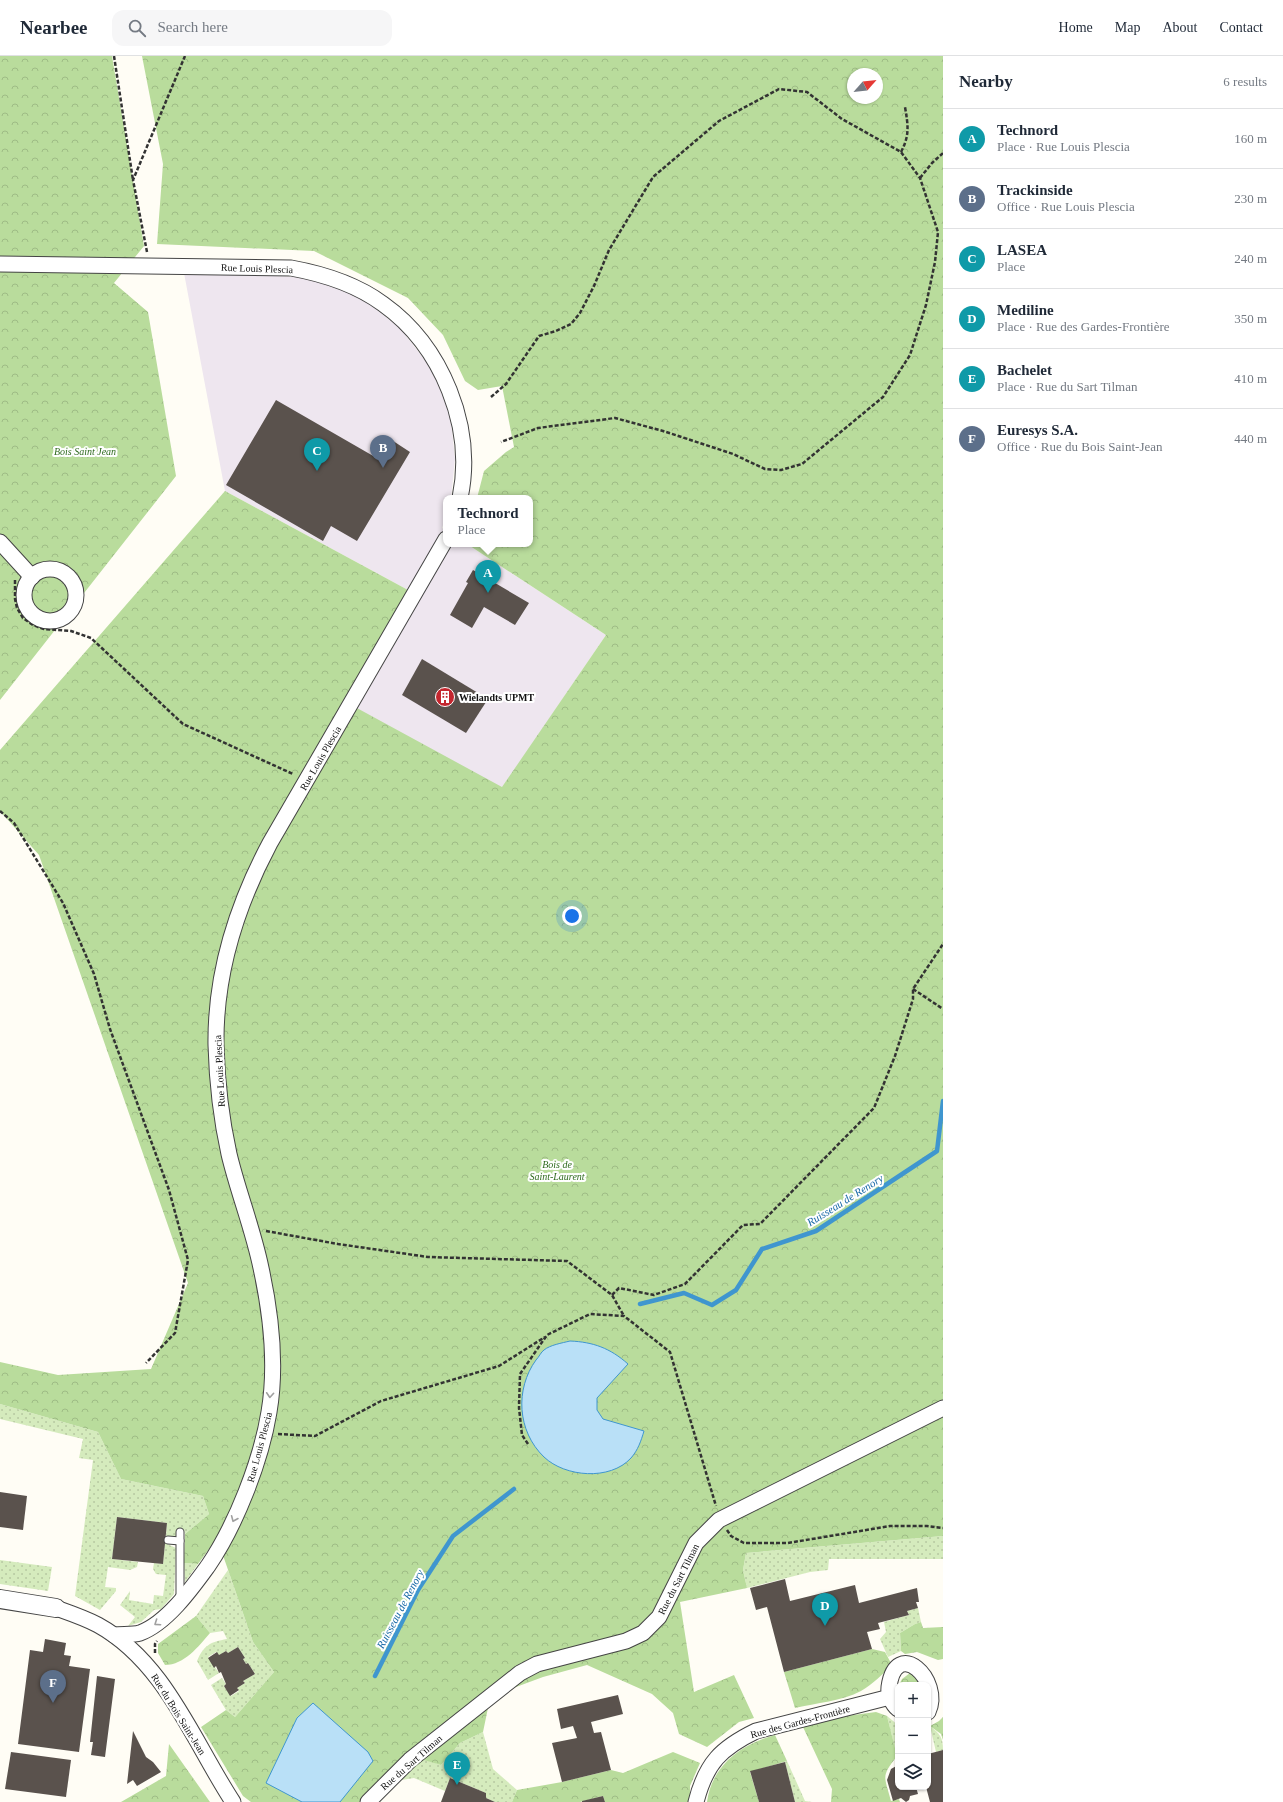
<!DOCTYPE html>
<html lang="en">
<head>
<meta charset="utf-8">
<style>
  body { margin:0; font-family:Georgia,serif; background:#f6f6f7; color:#1f2937 }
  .controls { position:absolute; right:12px; bottom:12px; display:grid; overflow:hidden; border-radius:8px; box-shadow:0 1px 3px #0004 }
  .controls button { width:36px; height:36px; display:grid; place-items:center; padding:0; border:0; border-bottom:1px solid #e0e1e3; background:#fff; color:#1f2937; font:20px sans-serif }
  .compass { position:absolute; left:847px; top:12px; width:36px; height:36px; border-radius:50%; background:#fff; box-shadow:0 1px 3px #0004; rotate:63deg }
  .you { position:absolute; left:572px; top:860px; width:14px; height:14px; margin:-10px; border:3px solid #fff; border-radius:50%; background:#1a73e8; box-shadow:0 0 0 6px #1a73e833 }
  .badge { display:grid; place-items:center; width:26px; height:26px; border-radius:50%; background:#b45309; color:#fff; font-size:13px; font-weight:700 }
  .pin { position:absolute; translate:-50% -33px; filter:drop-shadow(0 1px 2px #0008) }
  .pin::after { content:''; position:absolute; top:21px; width:14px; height:12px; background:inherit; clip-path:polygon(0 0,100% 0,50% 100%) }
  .popup { position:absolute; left:443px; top:439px; width:90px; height:52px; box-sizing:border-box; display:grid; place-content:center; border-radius:8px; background:#fff; filter:drop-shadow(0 1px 3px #0005); font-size:13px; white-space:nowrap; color:#747a83 }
  .popup b { font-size:15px; color:#1f2937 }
  .popup::after { content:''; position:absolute; left:50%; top:100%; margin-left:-8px; border:8px solid transparent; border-top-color:#fff }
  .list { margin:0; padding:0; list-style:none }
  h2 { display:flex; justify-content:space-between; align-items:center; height:52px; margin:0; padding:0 16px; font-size:17px }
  h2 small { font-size:13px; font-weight:400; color:#747a83 }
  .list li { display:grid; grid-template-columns:26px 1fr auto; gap:12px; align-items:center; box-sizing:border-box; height:60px; padding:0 16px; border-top:1px solid #e0e1e3 }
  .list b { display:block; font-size:15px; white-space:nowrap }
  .list p { margin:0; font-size:13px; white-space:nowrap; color:#747a83 }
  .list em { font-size:13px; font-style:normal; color:#747a83 }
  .icon { flex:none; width:22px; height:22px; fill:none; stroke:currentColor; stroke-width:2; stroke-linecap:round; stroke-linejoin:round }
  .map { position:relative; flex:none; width:943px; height:1746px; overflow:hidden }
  header { display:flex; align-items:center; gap:24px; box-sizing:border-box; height:56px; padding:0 20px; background:#fff; border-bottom:1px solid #e0e1e3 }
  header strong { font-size:19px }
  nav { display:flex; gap:22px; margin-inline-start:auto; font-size:14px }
  .search { width:280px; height:36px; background:#f6f6f7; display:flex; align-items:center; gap:10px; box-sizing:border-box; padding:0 14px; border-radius:12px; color:#747a83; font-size:15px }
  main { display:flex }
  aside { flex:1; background:#fff }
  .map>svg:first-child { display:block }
  .industrial { fill:#eee6ef }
  .grass { fill:url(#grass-dots) }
  .forest { fill:url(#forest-crowns); fill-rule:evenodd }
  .water { fill:#b9e0f7; stroke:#3f96cf }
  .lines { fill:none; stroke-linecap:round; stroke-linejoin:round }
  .stream { stroke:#3f96cf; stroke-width:4.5 }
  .building { fill:#5a524d }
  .service-casing { stroke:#444; stroke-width:9 }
  .minor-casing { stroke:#444; stroke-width:17 }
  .tertiary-casing { stroke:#444; stroke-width:20 }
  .path { stroke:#333; stroke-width:2.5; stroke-dasharray:4 2; stroke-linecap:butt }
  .service { stroke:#fff; stroke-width:7 }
  .minor { stroke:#fff; stroke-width:15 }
  .tertiary { stroke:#fff; stroke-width:18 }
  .oneway { stroke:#a0a0a0 }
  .labels { text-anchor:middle; stroke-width:4; stroke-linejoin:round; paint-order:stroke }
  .street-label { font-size:10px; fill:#111; stroke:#fff }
  .park-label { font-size:10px; font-style:italic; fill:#2f6b1f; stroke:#fff }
  .poi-label { font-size:10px; font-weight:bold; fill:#111; stroke:#fff; text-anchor:start }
  .water-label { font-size:11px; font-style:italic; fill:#1768a6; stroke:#fff }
</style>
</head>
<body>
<header>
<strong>Nearbee</strong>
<div class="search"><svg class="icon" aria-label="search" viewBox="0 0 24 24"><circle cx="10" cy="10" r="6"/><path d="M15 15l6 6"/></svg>Search here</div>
<nav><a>Home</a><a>Map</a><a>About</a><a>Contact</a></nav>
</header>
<main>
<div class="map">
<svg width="943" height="1746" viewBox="0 0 943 1746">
  <defs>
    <pattern id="grass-dots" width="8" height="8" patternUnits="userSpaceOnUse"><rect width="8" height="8" fill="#d5ebbd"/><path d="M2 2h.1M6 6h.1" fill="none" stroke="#b6c8a1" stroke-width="1.8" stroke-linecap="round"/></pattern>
    <pattern id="forest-crowns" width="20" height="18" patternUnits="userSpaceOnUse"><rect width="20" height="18" fill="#b9dc9c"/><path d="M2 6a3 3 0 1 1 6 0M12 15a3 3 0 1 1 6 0" fill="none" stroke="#9ebc85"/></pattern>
  </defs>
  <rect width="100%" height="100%" fill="#fffdf5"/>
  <!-- industrial -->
  <path class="industrial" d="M184,217L302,221L332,229L363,243L400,272L428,308L442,337L451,364L455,403L451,442H446V460L442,472L446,475V488H467L606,579L502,732L357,653L420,544L408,534L225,435Z"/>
  <!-- grass -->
  <g class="grass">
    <path d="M0,1348L98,1376L121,1423L203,1440L209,1458L185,1478L184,1474H177V1479L174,1482L166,1481L167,1467L117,1461L112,1503L138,1506L137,1511L130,1514L108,1511L105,1531L116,1532V1535L100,1554L75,1540L93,1404L79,1402L83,1383L0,1363Z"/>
    <path d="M943,1480V1503H829L828,1514L810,1516L747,1532L743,1514L746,1497Z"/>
    <path d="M165,1487L176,1492L174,1538L161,1553L154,1554L141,1566L128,1570L135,1561L120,1549L130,1535L129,1544L153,1548L154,1539L163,1540L166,1519L156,1518L153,1513L154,1507L163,1508Z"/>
    <path d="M0,1504L52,1511L48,1535L0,1528Z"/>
    <path d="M184,1507L198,1508L185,1526Z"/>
    <path d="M228,1514L253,1586L274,1616L235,1661L226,1654L211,1629L222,1622L226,1628L224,1630L231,1640L239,1635L237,1632L245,1627L243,1625L255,1618L248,1607L246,1608L243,1603L245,1602L238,1591L228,1597L226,1595L219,1599L216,1596L208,1601L219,1617L208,1624L197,1605C204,1589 210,1586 227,1583L223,1575L210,1577L196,1560Z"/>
    <path d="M918,1552L921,1566L915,1568L900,1577L901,1595L888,1601L880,1583L886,1576L884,1566L909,1559L907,1555Z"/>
    <path d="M887,1660L898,1669V1692L895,1693Z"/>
    <path d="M930,1670C940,1678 943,1681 943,1694L936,1696Z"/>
    <path d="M483,1676L493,1713L517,1734L512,1746H495L486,1742V1737L450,1722L445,1735L414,1722L396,1725L424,1703L441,1709L460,1687Z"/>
    <path d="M787,1705L805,1745L812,1746H795L785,1706Z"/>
  </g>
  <!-- forest -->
  <g class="forest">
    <path d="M0,0H112L144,190L114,227L148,256L176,420L0,644Z"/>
    <path d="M142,0H943V1480L746,1497L743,1514L747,1532L680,1546L694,1636L734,1619L754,1662L739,1666L707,1691L679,1678L673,1657L652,1638L587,1609L543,1621L505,1635L488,1652L483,1676L460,1687L441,1709L424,1704L408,1717L402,1719L377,1744L381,1746H251L243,1740L201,1671L226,1654L235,1661L274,1616L253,1586L217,1482L198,1508L184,1507L185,1478L209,1458L203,1440L121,1423L98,1376L0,1348V1306L58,1319L151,1313L188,1227L39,799L0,755V694L225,435L408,534L344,645L502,731L606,579L467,488H530V442H477L484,415L506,396L514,391L502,330L478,334L465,325L443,279L408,242L314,195L157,188L163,108ZM853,18H877V42H853Z"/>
    <path d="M196,1560L210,1577C199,1590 184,1609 165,1609L158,1597V1588Z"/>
    <path d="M921,1566L923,1572L943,1571V1603L938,1604L917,1596L905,1598L901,1595L900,1577L915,1568Z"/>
    <path d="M872,1593L885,1596L892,1609C883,1618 873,1628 861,1635C842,1645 816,1647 795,1652L784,1616Z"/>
    <path d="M910,1617L928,1629H899L902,1623Z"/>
    <path d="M876,1656L887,1660L897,1700C881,1721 884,1719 891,1745L899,1743L900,1746H831L832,1733L803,1671L846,1660Z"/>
    <path d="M943,1661V1684L941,1678L930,1670L939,1665Z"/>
    <path d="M775,1679L787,1705L750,1716L759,1746H707C712,1709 741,1688 775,1679Z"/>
    <path d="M169,1688L210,1746H121L166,1720Z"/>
    <path d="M673,1696L700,1707L690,1730V1746H605L603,1740L580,1746H512L517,1734L562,1726L611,1714L623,1717Z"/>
  </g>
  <!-- water -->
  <g class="water">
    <path d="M570,1285C593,1286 610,1292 628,1308L597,1342V1354L603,1363L644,1375C641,1385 638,1394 631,1402C610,1425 565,1421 544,1401C517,1375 515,1333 536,1304C539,1301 541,1296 544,1294C550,1289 562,1287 570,1285Z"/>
    <path d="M313,1647L368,1696L373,1705L340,1746H302L266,1727L297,1662Z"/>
  </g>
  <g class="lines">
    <!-- stream -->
    <g class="stream">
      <path d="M640,1248L684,1237L712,1249L736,1234L762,1193L816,1175L937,1095L943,1045"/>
      <path d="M375,1620L418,1534L453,1480L514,1433"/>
    </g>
  </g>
  <!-- building -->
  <g class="building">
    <path d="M276,344L375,401L387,381L410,396L357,485L331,470L323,485L226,429Z"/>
    <path d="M473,514L529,547L515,569L484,551L472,572L450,559L468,527L466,526Z"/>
    <path d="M422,603L488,643L466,677L402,639Z"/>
    <path d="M0,1436L27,1440L23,1474L0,1471Z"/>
    <path d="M117,1461L167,1467L163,1508L112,1503Z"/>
    <path d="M785,1523L790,1545L855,1529L859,1547L917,1532L919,1546H916L918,1552L907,1555L909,1559L878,1567L880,1573L867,1576L872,1593L784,1616L767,1551L756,1554L750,1532Z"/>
    <path d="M45,1583L66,1587L64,1599L71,1600L69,1610L90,1613L79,1696L18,1688L30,1594L43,1596Z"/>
    <path d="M238,1591L245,1602L243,1603L246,1608L248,1607L255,1618L243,1625L245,1627L237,1632L239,1634L230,1640L224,1630L226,1628L221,1616L219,1617L216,1610L214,1612L208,1602L217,1596L219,1599L226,1595L228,1597Z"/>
    <path d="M97,1620L115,1623L105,1701L91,1699L93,1686H90Z"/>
    <path d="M618,1639L623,1658L591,1666L594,1677L601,1676L611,1714L562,1726L552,1687L577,1682L573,1670L561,1673L557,1653Z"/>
    <path d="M133,1675L146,1701L153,1706L161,1716L137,1730L133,1724L127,1728Z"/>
    <path d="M943,1694V1746H930L926,1731H928V1698Z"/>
    <path d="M11,1696L71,1704L66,1741L5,1733Z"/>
    <path d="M785,1706L795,1746H759L750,1715Z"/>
    <path d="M898,1709V1731H916L918,1738L910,1740L909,1744L906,1746L901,1742L893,1745L887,1724L891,1713Z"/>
    <path d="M450,1722L486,1737V1742L495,1746H441Z"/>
    <path d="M603,1740L605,1746H582V1745Z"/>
  </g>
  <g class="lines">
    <defs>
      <g id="service">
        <path d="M168,1484L180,1485"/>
        <path d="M180,1543V1476"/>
      </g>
      <g id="minor">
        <path d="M0,208L291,212C324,218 356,228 383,248C442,290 475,371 460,442"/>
        <path d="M0,486L32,521"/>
        <circle cx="50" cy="539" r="26"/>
        <path d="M56,1552C70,1557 85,1562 98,1569C165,1606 193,1685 233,1746"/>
        <path d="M114,1579C122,1578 133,1579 140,1577C167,1567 192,1532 208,1510C236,1469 261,1405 269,1356C277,1309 271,1258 261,1212C253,1173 238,1136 229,1098C221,1062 217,1026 216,989C215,918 237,849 270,787L446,483"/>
        <path d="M898,1653C892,1648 888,1639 889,1631C896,1580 943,1624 928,1656"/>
        <path d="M368,1746L410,1704L520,1617L537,1608L626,1585L643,1577L659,1561L696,1487L719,1464L943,1352"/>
        <path d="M696,1746C706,1707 721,1692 756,1675L890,1641"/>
      </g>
      <path id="tertiary" d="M0,1543L56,1552"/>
    </defs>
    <!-- service casing -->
    <use href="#service" class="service-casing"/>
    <!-- minor casing -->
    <use href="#minor" class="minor-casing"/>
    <!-- tertiary casing -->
    <use href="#tertiary" class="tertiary-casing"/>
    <!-- path -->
    <g class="path">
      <path d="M114,0L133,124"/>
      <path d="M901,96C910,79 908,69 905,51"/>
      <path d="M920,122L932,107L943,97"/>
      <path d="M147,196L133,124L185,0"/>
      <path d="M491,341L506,328L539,280L556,275L571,268L580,257L594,230L609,194L653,121L719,65L779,33L807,36L842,63L901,96L920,122L938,176L935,206L926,249L910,299L883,341L802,408L781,414L765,413L733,398L663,375L615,362L538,372L501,386"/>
      <path d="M15,524V543L17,552L23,562L33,569L44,573L71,575L91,582L183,668L293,718"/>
      <path d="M0,755L14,767L63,847L94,918L110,973L169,1134L188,1204L175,1277L146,1307"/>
      <path d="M913,933L943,953"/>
      <path d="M266,1175L338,1188L428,1201L567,1205L612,1239L624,1260"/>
      <path d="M612,1239L619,1232L654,1239L685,1228L743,1169L760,1168L874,1052L895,1000L913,943V933L943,888"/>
      <path d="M278,1378L315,1380L381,1345L499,1310L545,1281"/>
      <path d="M528,1388L522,1379L519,1352L520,1318L547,1279L590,1258L624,1260L670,1296L716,1450"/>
      <path d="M727,1474L731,1480L744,1487H788L890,1470H927L943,1472"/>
      <path d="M155,1597V1588L157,1585"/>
    </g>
    <!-- service -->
    <use href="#service" class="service"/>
    <!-- minor -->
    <use href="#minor" class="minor"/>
    <!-- tertiary -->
    <use href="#tertiary" class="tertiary"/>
  </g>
  <!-- one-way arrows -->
  <defs><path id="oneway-chevron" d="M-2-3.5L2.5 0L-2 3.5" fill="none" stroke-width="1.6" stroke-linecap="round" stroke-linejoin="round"/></defs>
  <g class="oneway">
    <use href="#oneway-chevron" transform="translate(270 1339) rotate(94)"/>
    <use href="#oneway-chevron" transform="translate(234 1463) rotate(113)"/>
    <use href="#oneway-chevron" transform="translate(157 1567) rotate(146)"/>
  </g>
  <!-- icons -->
  <defs>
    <symbol id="building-disc" viewBox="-11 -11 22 22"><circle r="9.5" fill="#c4262e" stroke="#fff"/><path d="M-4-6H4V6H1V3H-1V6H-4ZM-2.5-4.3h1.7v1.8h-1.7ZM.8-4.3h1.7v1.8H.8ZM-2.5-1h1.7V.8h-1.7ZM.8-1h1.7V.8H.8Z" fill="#fff"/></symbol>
  </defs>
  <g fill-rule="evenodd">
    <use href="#building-disc" x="434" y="630" width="22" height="22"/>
  </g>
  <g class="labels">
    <!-- street labels -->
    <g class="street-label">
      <text transform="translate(257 212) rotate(2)" y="4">Rue Louis Plescia</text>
      <text transform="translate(320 702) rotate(-60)" y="4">Rue Louis Plescia</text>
      <text transform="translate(219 1015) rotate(-93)" y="4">Rue Louis Plescia</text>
      <text transform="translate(259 1391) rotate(-75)" y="4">Rue Louis Plescia</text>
      <text transform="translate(678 1523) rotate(-63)" y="4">Rue du Sart Tilman</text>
      <text transform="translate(179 1658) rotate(58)" y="4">Rue du Bois Saint-Jean</text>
      <text transform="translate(800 1665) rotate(-15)" y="4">Rue des Gardes-Frontière</text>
      <text transform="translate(411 1706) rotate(-41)" y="4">Rue du Sart Tilman</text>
    </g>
    <!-- park labels -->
    <g class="park-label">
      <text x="85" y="399">Bois Saint Jean</text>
      <text x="557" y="1112">Bois de<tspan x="557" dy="12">Saint-Laurent</tspan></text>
    </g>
    <!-- poi labels -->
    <g class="poi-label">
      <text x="459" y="645">Wielandts UPMT</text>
    </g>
    <!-- water labels -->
    <g class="water-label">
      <text transform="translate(845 1144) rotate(-32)" y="4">Ruisseau de Renory</text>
      <text transform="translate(400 1553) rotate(-62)" y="4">Ruisseau de Renory</text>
    </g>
  </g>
</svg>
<div class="controls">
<button>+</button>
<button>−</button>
<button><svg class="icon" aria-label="layers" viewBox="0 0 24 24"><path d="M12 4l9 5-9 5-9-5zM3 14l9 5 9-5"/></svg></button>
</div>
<svg class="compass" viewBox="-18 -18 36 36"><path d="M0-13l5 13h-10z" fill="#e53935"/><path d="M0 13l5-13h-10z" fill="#747a83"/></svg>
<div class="you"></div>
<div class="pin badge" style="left:488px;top:537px;background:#0f9aa8">A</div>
<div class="popup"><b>Technord</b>Place</div>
<div class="pin badge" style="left:383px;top:412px;background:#5c6f8a">B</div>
<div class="pin badge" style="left:317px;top:415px;background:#0f9aa8">C</div>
<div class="pin badge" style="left:825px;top:1570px;background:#0f9aa8">D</div>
<div class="pin badge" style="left:457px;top:1729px;background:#0f9aa8">E</div>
<div class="pin badge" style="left:53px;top:1647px;background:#5c6f8a">F</div>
</div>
<aside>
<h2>Nearby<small>6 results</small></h2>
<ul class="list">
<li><span class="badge" style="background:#0f9aa8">A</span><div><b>Technord</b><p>Place · Rue Louis Plescia</p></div><em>160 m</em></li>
<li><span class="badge" style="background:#5c6f8a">B</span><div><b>Trackinside</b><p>Office · Rue Louis Plescia</p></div><em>230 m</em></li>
<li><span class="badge" style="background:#0f9aa8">C</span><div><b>LASEA</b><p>Place</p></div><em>240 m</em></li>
<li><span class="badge" style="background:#0f9aa8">D</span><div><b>Mediline</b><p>Place · Rue des Gardes-Frontière</p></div><em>350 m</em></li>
<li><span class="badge" style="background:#0f9aa8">E</span><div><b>Bachelet</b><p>Place · Rue du Sart Tilman</p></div><em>410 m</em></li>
<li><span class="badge" style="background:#5c6f8a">F</span><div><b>Euresys S.A.</b><p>Office · Rue du Bois Saint-Jean</p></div><em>440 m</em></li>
</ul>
</aside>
</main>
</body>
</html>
